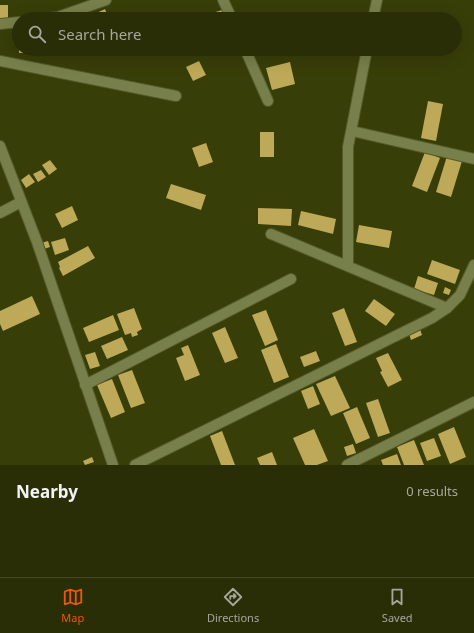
<!DOCTYPE html>
<html lang="en">
<head>
<meta charset="utf-8">
<style>
  body { margin:0; font-family:"Noto Sans",sans-serif; background:#323610; color:#f1f3f6 }
  .list { margin:0; padding:0; list-style:none }
  h2 { display:flex; justify-content:space-between; align-items:center; height:52px; margin:0; padding:0 16px; font-size:17px }
  h2 small { font-size:13px; font-weight:400; color:#a5a89b }
  .icon { flex:none; width:22px; height:22px; fill:none; stroke:currentColor; stroke-width:2; stroke-linecap:round; stroke-linejoin:round }
  .map { position:relative; flex:none; width:474px; height:465px; overflow:hidden }
  .search { position:absolute; background:#2a2e06; box-shadow:0 4px 16px #0002; left:12px; right:12px; top:12px; height:44px; display:flex; align-items:center; gap:10px; box-sizing:border-box; padding:0 14px; border-radius:22px; color:#a5a89b; font-size:15px }
  .sheet { height:112px; background:#2a2e06 }
  nav { display:flex; justify-content:space-around; align-items:center; box-sizing:border-box; height:56px; border-top:1px solid #464a28; background:#2a2e06; font-size:11px; color:#a5a89b }
  nav a { display:grid; justify-items:center; gap:2px }
  nav .on { color:#ea580c }
  .map>svg:first-child { display:block }
  .building { fill:#bda957 }
  .lines { fill:none; stroke-linecap:round; stroke-linejoin:round }
  .minor-casing { stroke:#555b28; stroke-width:12 }
  .minor { stroke:#777f4b; stroke-width:10 }
</style>
</head>
<body>
<div class="map">
<svg width="474" height="465" viewBox="0 0 474 465">
  <rect width="100%" height="100%" fill="#383e08"/>
  <!-- building -->
  <g class="building">
    <rect x="0" y="5" width="8" height="13"/>
    <path d="M105,9L109,19H94L92,15Z"/>
    <path d="M222,10L224,19H193Z"/>
    <path d="M388,12L416,18V19H387Z"/>
    <rect x="19" y="49" width="18" height="4"/>
    <path d="M199,61L206,75L193,81L186,67Z"/>
    <path d="M290,62L295,84L272,90L266,68Z"/>
    <path d="M428,101L443,104L436,141L421,138Z"/>
    <rect x="260" y="132" width="14" height="25"/>
    <path d="M206,143L213,162L199,167L192,148Z"/>
    <path d="M425,152L440,158L427,192L412,186Z"/>
    <path d="M447,156L462,161L451,197L436,192Z"/>
    <path d="M50,160L57,169L49,175L42,165Z"/>
    <path d="M41,170L46,177L38,182L33,174Z"/>
    <path d="M29,174L35,182L26,188L21,180Z"/>
    <path d="M171,184L206,195L201,210L166,198Z"/>
    <path d="M72,206L78,220L62,228L55,214Z"/>
    <path d="M258,208L292,209L291,226L258,224Z"/>
    <path d="M301,211L336,219L333,234L298,225Z"/>
    <path d="M359,225L392,231L389,248L356,242Z"/>
    <path d="M65,238L69,250L55,255L51,242Z"/>
    <path d="M48,241L50,247L44,249L41,243Z"/>
    <path d="M88,246L95,258L63,276L59,268L60,267L58,262Z"/>
    <path d="M432,260L460,270L455,284L427,274Z"/>
    <path d="M418,276L438,283L434,295L414,289Z"/>
    <path d="M445,287L451,290L449,295L443,293Z"/>
    <path d="M32,296L40,314L3,331L0,324V311Z"/>
    <path d="M374,299L395,314L386,326L365,311Z"/>
    <path d="M134,308L142,329L137,332L138,335L132,337L131,333L125,335L117,314Z"/>
    <path d="M344,308L357,342L345,346L332,313Z"/>
    <path d="M266,310L278,340L265,346L252,315Z"/>
    <path d="M113,315L119,330L89,342L83,328Z"/>
    <path d="M225,327L238,358L225,363L212,333Z"/>
    <path d="M420,329L422,335L411,340L409,334Z"/>
    <path d="M122,337L128,350L107,359L101,346Z"/>
    <path d="M276,344L289,377L274,383L261,350Z"/>
    <path d="M188,345L200,375L185,381L176,358L184,355L181,348Z"/>
    <path d="M316,351L320,361L304,367L300,357Z"/>
    <path d="M95,352L100,366L90,369L85,355Z"/>
    <path d="M388,353L402,380L388,387L380,372L382,371L376,358Z"/>
    <path d="M132,370L145,403L131,408L118,375Z"/>
    <path d="M335,376L350,408L331,416L316,384Z"/>
    <path d="M112,379L125,412L111,418L97,385Z"/>
    <path d="M313,386L320,404L308,409L301,391Z"/>
    <path d="M378,399L390,433L378,437L366,403Z"/>
    <path d="M357,407L370,438L356,444L343,413Z"/>
    <path d="M454,427L466,457L450,464L438,434Z"/>
    <path d="M314,429L328,461L317,465H305L293,438Z"/>
    <path d="M222,431L235,465H221L210,436Z"/>
    <path d="M434,438L441,456L427,461L420,443Z"/>
    <path d="M414,440L424,465H404L397,447Z"/>
    <path d="M353,444L356,453L347,456L344,447Z"/>
    <path d="M272,452L277,465H260L257,458Z"/>
    <path d="M397,454L401,465H383L381,460Z"/>
    <path d="M92,457L94,462L85,465L83,461Z"/>
  </g>
  <g class="lines">
    <defs>
      <g id="minor">
        <path d="M223,0L232,19"/>
        <path d="M42,19L58,17L106,0"/>
        <path d="M373,19L377,0"/>
        <path d="M0,24L19,22"/>
        <path d="M245,49L268,101"/>
        <path d="M0,61L176,96"/>
        <path d="M352,131L474,159"/>
        <path d="M0,146L37,242L113,465"/>
        <path d="M0,213L21,202"/>
        <path d="M271,234L447,308"/>
        <path d="M348,266V147L367,49"/>
        <path d="M85,385L291,279"/>
        <path d="M135,465L432,318L447,308L460,295L474,265"/>
        <path d="M347,465L474,402"/>
      </g>
    </defs>
    <!-- minor casing -->
    <use href="#minor" class="minor-casing"/>
    <!-- minor -->
    <use href="#minor" class="minor"/>
  </g>
</svg>
<div class="search"><svg class="icon" aria-label="search" viewBox="0 0 24 24"><circle cx="10" cy="10" r="6"/><path d="M15 15l6 6"/></svg>Search here</div>
</div>
<section class="sheet">
<h2>Nearby<small>0 results</small></h2>
<ul class="list">
</ul>
</section>
<nav>
<a class="on"><svg class="icon" aria-label="map" viewBox="0 0 24 24"><path d="M3 6l6-2 6 2 6-2v14l-6 2-6-2-6 2zM9 4v14M15 6v14"/></svg>Map</a>
<a><svg class="icon" aria-label="directions" viewBox="0 0 24 24"><path d="M12 3l9 9-9 9-9-9zM9 14v-3h6M13 9l2 2-2 2"/></svg>Directions</a>
<a><svg class="icon" aria-label="saved" viewBox="0 0 24 24"><path d="M7 4h10v16l-5-4-5 4z"/></svg>Saved</a>
</nav>
</body>
</html>
